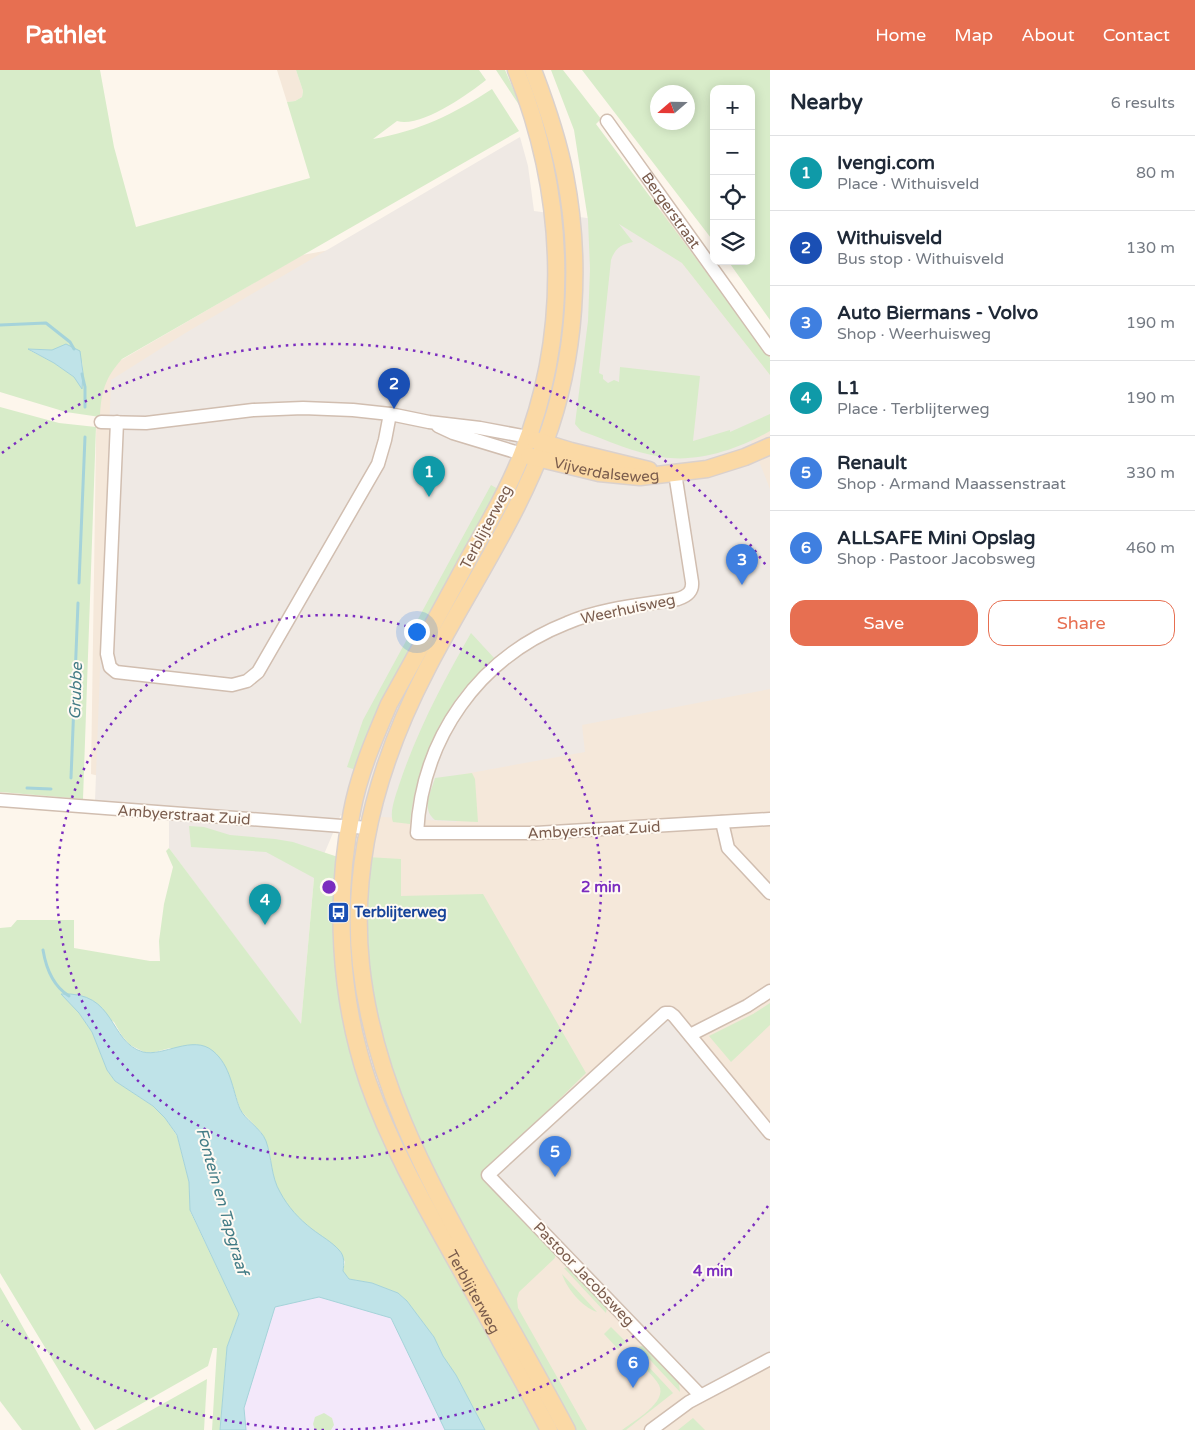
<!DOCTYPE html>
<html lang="en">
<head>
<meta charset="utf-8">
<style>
  body { margin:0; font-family:"Varela Round",sans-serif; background:#f6f6f7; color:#1f2937 }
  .controls { position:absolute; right:15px; top:15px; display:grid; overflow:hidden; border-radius:10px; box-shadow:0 2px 12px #0003 }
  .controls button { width:45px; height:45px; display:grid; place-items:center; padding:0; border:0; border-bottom:1px solid #e0e1e3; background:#fff; color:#1f2937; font:25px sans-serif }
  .compass { position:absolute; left:650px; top:15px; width:45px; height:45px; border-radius:50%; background:#fff; box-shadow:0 2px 12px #0003; rotate:250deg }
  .you { position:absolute; left:416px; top:561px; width:18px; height:18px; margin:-12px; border:4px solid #fff; border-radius:50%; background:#1a73e8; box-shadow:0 0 0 8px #1a73e833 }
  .badge { display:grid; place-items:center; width:32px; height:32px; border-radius:50%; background:#e76f51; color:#fff; font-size:16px; font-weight:700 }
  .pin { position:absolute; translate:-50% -41px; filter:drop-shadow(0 1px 2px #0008) }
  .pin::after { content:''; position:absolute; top:26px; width:18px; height:15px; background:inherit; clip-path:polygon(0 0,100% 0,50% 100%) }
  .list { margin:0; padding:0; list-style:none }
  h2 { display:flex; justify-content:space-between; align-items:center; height:65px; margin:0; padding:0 20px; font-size:21px }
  h2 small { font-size:16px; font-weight:400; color:#747a83 }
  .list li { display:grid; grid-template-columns:32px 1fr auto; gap:15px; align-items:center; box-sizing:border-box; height:75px; padding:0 20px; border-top:1px solid #e0e1e3 }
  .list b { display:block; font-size:19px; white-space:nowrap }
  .list p { margin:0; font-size:16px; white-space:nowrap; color:#747a83 }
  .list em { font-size:16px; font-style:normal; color:#747a83 }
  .actions { display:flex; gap:10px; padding:15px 20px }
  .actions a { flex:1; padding:11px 0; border:1px solid #e76f51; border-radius:15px; text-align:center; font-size:18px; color:#e76f51 }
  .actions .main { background:#e76f51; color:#fff }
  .icon { flex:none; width:28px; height:28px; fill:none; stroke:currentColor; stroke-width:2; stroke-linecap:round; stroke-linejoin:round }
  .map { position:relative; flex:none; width:770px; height:1360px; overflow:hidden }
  header { display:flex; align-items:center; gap:30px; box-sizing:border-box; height:70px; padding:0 25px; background:#e76f51; color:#fff }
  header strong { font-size:24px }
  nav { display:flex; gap:28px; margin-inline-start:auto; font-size:18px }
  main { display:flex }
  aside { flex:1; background:#fff }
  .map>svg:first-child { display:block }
  .residential { fill:#f5e8da }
  .industrial { fill:#efe9e4 }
  .education { fill:#f3e8fa }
  .green { fill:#d8ecc9; fill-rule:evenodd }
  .water { fill:#bfe3e8; stroke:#a5d3da }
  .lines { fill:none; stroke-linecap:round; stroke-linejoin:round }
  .stream { stroke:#a5d3da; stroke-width:3 }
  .minor-casing { stroke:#d1beb0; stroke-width:15 }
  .major-casing { stroke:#dad1cd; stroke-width:19 }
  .minor { stroke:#fff; stroke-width:12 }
  .major { stroke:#fbd9a5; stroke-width:16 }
  .ring { fill:none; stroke:#7b2cbf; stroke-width:2.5; stroke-dasharray:2.5 5 }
  .labels { text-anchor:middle; stroke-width:4; stroke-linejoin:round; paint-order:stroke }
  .street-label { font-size:15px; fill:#7a5c4d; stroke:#fffaf3 }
  .transit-label { font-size:15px; font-weight:bold; fill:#164399; stroke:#fffaf3; text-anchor:start }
  .water-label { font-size:16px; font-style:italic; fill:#437c86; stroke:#fffaf3 }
  .centre { fill:#7b2cbf; stroke:#fffaf3; stroke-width:2.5 }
  .ring-label { font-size:15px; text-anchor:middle; font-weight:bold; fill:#7b2cbf; stroke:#fffaf3; stroke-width:4; stroke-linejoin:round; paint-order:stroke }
</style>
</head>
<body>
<header>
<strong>Pathlet</strong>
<nav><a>Home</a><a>Map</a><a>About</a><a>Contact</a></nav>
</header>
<main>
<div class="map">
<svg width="770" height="1360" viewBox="0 0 770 1360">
  <rect width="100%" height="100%" fill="#fdf6ec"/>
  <!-- residential -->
  <g class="residential">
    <path d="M277,0H296L303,21L302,27L295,31L287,32Z"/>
    <path d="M665,139L770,278V1360H559L367,819L375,748L214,736L91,704L97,304L302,185L363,174L523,181Z"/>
  </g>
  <!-- industrial -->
  <g class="industrial">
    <path d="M520,67L528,96L534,141L617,152L682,193L770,305V353L749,366L770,419V619L582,655L585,682L459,705L456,752L341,744L314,808L301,955L169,778V736L95,731L111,310L187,262Z"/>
    <path d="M667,947L672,950L770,1071V1285L702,1321L493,1105Z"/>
  </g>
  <!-- education -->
  <path class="education" d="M319,1227L391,1248L445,1360H246L244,1338L275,1237Z"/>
  <!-- green -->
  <g class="green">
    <path d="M0,0H100L114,77L136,157L310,108L287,32L295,31L302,27L303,21L296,0H479L486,10C467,25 421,58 397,51L373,69C419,61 454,44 492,19L519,61L122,289C105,308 101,322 100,347L66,342L0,322ZM29,279L52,280L82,291L83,303L82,318L74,307L54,293L31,281Z"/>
    <path d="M496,0H505L523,41Z"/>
    <path d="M551,0H563L601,49L596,54L770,288V305L682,193L619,154L633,172C622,174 615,178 611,190L599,303L603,305V309L608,313L614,310L619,312L620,297L700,306L693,371L730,360V362L770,344V361C739,379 698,393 662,387C634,383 607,370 581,361L575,354L588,251L590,199L588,150L574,60Z"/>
    <path d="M582,0H770V250L728,191H751V19H714V172ZM658,22H688V52H658Z"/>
    <path d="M0,337L59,353L96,357L83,729L0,722Z"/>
    <path d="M491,415L498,419L371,653L356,700L347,697L363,650Z"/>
    <path d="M471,563L495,589C482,602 467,614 457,628C431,665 414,709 410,754L393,752C389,742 396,725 399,715C417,661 443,612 471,563Z"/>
    <path d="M472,703L475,709L478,752L435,750C421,739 431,722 435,708Z"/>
    <path d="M189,756L204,757L230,765L275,769L293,772L338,787L360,997L544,1360H485L456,1305L443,1286L434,1267L407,1231L398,1223L372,1213L349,1209L343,1201L345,1192L339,1180L303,1152L293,1142L284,1130L278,1120L273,1104L269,1080L261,1062L241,1041L227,1000L170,978L155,982H144L130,975L122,966L114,952L73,924H62L79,943L92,962L107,1000L115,1011L153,1036L165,1048L177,1066L189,1112L190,1141L239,1244L227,1277L220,1360H212L217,1278H213L208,1296L95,1360L0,1203V858L11,857L17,850H74V878L150,891H160L159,871L164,834L173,797L166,781L169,778L301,954L314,808L266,782L191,777Z"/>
    <path d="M367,787L401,789V826L483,824L586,1003L482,1105V1108L554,1179L556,1183L555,1188L519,1222L517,1229L518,1238L587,1360H572L450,1139L393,1018L365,894Z"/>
    <path d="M770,933V955L731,992L709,966L753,944Z"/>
    <path d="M568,1197L607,1237L606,1243L564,1198Z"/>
    <path d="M562,1204L597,1242C582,1237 567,1219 562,1204Z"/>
    <path d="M0,1217L7,1229L81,1360H22L0,1331Z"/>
    <path d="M611,1257L626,1272L618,1279L604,1264Z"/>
    <path d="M642,1276L646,1277L679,1313L680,1322L638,1277Z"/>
    <path d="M634,1281L673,1323L626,1360H622C634,1351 668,1332 659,1315C654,1306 640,1294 633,1285Z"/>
    <path d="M207,1309L204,1360H116Z"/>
    <path d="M324,1343L332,1348L334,1355L331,1360H315L313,1354L315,1347Z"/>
    <path d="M693,1348L705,1360H678Z"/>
  </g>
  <!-- water -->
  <g class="water">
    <path d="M66,274L80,281L83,303L82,319L74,307L54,293L28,279L52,280Z"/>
    <path d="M61,924C117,921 108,972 143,982C163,987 193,964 213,981C231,996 232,1019 240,1039C245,1050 261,1058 266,1071C272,1088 271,1107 280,1122C288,1137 299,1149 312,1159C321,1166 332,1172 339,1180C345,1186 344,1194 343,1201L349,1209L372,1213L398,1223L407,1231L434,1267L443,1286L456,1305L485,1360H445L391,1248L319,1227L275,1237L244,1338L246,1360H220L227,1277L239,1244L190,1140L189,1112L177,1065L165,1048L153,1036L115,1011L107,1000L92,962L79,943Z"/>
  </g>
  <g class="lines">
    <!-- stream -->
    <g class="stream">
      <path d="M0,255L46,253L70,272L74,279"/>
      <path d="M82,304L85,317V337"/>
      <path d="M79,513L85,367"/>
      <path d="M71,708L78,533"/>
      <path d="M27,718L51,719"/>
      <path d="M43,880C46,898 53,916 69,926"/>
    </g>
    <defs>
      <g id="minor">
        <path id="s1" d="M607,51L770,279"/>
        <path d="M101,352L146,353L253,340L303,338L353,340L390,344L429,352L480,358L528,367"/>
        <path d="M117,352L107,584L110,597L116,602L232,615L247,611L258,602L378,394L385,370L390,344"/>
        <path d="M438,356L453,363L522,384"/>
        <path d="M675,403L692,512C693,522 687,526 678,529C641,535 602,538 567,553C478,588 422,668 417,763H536L770,749"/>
        <path d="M0,730L368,758"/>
        <path d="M722,752L728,778L770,823"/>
        <path d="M690,965L747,936L770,921"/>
        <path d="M700,1325L488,1105L665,943H670L674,946L770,1063"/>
        <path d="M651,1360L689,1332L770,1289"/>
      </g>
      <g id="major">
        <path id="s2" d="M516,0C565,122 572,260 522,384C508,420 488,454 469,488C443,537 416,585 389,634C374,669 359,704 352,741C334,830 339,927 368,1012C389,1072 420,1127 451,1182C484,1241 517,1300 549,1360"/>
        <path d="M533,0C546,34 558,69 565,105C582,192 576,289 545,372C515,453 466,523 427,599C379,691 350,790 361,895C373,1008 424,1102 478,1200C508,1253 538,1306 567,1360"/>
        <path d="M535,370L571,381L649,400"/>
        <path id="s3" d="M529,386L599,403L640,407L707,399L745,387L770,376"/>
      </g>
    </defs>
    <!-- minor casing -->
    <use href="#minor" class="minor-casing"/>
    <!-- major casing -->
    <use href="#major" class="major-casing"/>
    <!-- minor -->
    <use href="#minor" class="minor"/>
    <!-- major -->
    <use href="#major" class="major"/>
  </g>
  <!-- distance rings -->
  <g class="ring">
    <circle cx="329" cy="817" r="272"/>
    <path d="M768 1136A543 543 0 0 1 334 1360M324 1360A543 543 0 0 1 2 1251M2 383A543 543 0 0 1 768 498"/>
  </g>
  <!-- icons -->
  <defs>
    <symbol id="bus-square" viewBox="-11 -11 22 22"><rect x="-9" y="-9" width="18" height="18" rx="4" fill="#1a4fb4" stroke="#fffaf3"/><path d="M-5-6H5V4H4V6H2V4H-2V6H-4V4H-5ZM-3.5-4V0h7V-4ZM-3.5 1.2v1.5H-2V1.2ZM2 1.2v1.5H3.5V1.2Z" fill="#fff"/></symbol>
  </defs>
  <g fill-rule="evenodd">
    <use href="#bus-square" x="326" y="830" width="25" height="25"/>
  </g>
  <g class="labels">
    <!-- street labels -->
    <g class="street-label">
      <text dy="5" stroke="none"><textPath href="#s1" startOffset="110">Bergerstraat</textPath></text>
      <text dy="5" stroke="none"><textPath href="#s3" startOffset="79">Vijverdalseweg</textPath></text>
      <text transform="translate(486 457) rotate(-62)" y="5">Terblijterweg</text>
      <text transform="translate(628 539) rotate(-12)" y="5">Weerhuisweg</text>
      <text transform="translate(184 745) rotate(4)" y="5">Ambyerstraat Zuid</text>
      <text transform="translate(594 760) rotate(-3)" y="5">Ambyerstraat Zuid</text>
      <text transform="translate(584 1204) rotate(46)" y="5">Pastoor Jacobsweg</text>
      <text dy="5" stroke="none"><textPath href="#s2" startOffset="1300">Terblijterweg</textPath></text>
    </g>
    <!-- transit labels -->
    <g class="transit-label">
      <text x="354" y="847">Terblijterweg</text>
    </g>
    <!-- water labels -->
    <g class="water-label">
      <text transform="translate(75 621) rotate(-88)" y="6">Grubbe</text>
      <text transform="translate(223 1131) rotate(74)" y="6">Fontein en Tapgraaf</text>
    </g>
  </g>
  <circle cx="329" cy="817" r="8" class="centre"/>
  <g class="ring-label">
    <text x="601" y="822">2 min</text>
    <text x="713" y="1206">4 min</text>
  </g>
</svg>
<div class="controls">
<button>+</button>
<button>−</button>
<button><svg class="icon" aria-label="locate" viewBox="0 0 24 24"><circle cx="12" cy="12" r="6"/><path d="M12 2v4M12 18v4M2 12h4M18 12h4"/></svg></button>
<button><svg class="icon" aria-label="layers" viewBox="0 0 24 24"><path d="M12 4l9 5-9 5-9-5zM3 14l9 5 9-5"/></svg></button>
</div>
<svg class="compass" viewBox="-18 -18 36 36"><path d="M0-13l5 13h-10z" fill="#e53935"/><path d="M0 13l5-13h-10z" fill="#747a83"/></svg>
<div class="you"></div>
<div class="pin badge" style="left:429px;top:427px;background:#0f9aa8">1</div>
<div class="pin badge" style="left:394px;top:339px;background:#1a4fb4">2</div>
<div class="pin badge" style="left:742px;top:515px;background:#3f7fe0">3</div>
<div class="pin badge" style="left:265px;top:855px;background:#0f9aa8">4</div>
<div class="pin badge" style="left:555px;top:1107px;background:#3f7fe0">5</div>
<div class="pin badge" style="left:633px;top:1318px;background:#3f7fe0">6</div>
</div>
<aside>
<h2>Nearby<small>6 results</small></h2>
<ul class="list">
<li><span class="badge" style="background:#0f9aa8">1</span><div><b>Ivengi.com</b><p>Place · Withuisveld</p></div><em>80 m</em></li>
<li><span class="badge" style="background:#1a4fb4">2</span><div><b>Withuisveld</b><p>Bus stop · Withuisveld</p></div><em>130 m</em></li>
<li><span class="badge" style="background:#3f7fe0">3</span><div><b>Auto Biermans - Volvo</b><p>Shop · Weerhuisweg</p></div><em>190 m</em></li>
<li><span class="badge" style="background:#0f9aa8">4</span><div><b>L1</b><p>Place · Terblijterweg</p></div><em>190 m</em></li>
<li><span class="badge" style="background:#3f7fe0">5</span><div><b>Renault</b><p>Shop · Armand Maassenstraat</p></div><em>330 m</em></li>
<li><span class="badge" style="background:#3f7fe0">6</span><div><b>ALLSAFE Mini Opslag</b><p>Shop · Pastoor Jacobsweg</p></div><em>460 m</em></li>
</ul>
<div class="actions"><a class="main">Save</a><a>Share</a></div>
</aside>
</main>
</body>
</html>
